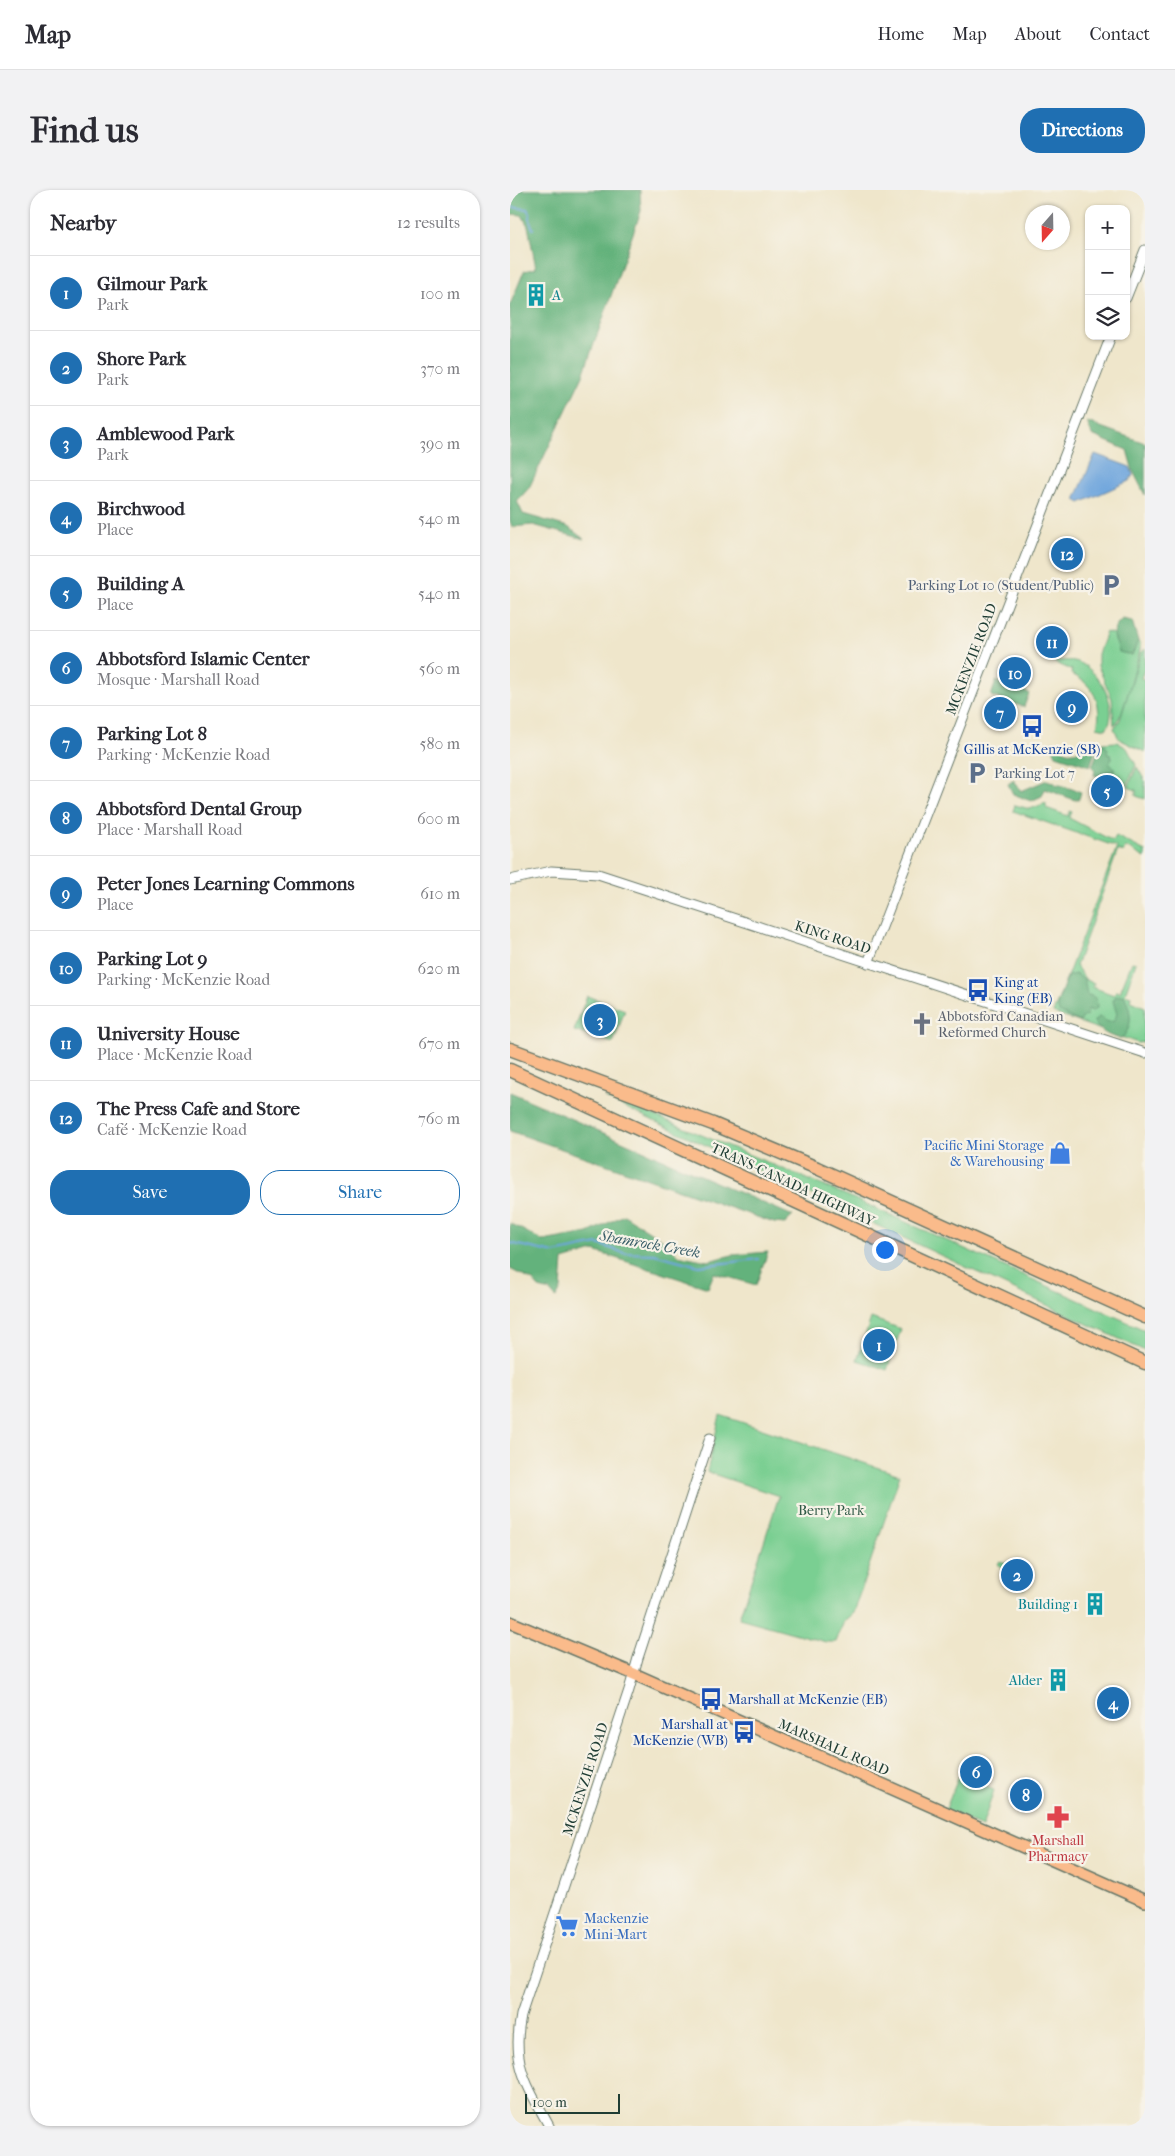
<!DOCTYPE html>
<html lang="en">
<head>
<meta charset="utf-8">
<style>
  body { margin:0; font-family:"IM FELL French Canon",serif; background:#f2f2f3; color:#2b2b33 }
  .controls { position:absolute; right:15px; top:15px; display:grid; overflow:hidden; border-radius:10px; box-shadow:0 1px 4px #0004 }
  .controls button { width:45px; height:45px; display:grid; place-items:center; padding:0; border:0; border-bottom:1px solid #e1e1e2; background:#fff; color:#2b2b33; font:25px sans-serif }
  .compass { position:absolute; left:515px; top:15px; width:45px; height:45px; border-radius:50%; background:#fff; box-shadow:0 1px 4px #0004; rotate:200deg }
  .scale { position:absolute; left:15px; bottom:12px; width:95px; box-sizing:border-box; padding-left:5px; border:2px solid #1f3d34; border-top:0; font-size:14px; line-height:18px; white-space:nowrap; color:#1f3d34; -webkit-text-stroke:4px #f7f3e8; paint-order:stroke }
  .you { position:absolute; left:374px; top:1059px; width:18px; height:18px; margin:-12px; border:4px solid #fff; border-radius:50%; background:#1a73e8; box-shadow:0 0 0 8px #1a73e833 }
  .badge { display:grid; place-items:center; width:32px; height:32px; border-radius:50%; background:#1f6fb2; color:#fff; font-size:16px; font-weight:700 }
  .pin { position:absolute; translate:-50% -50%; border:2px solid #fff; box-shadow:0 1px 5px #0006 }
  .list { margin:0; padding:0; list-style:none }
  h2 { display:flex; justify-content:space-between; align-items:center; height:65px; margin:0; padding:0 20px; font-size:21px }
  h2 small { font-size:16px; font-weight:400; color:#7c7c81 }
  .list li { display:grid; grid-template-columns:32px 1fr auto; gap:15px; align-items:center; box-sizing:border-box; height:75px; padding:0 20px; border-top:1px solid #e1e1e2 }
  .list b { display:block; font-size:19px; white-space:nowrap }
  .list p { margin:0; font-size:16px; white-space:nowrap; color:#7c7c81 }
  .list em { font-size:16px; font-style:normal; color:#7c7c81 }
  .actions { display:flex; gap:10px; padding:15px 20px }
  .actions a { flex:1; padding:11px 0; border:1px solid #1f6fb2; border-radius:20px; text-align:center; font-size:18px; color:#1f6fb2 }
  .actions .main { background:#1f6fb2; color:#fff }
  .icon { flex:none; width:28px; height:28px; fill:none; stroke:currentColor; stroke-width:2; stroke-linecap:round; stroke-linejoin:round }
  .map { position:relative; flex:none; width:635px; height:1936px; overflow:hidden; border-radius:20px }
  header { display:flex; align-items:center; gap:30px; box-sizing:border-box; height:70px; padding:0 25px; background:#fff; border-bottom:1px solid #e1e1e2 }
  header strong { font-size:24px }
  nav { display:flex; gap:28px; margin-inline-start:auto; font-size:18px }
  .intro { display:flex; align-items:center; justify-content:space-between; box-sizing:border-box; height:120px; padding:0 30px }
  h1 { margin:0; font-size:35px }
  .button { padding:12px 22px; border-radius:20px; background:#1f6fb2; color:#fff; font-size:18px; font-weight:700 }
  main { display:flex; gap:30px; padding:0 30px }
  aside { flex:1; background:#fff; border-radius:20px; box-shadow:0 1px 4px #0004 }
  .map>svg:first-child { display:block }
  .green { fill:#7acf92; stroke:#4c8663 }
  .forest { fill:#63b27c; stroke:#417858 }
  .water { fill:#6fa6dd; stroke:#477288 }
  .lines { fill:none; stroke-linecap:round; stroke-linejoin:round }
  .stream { stroke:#6fa6dd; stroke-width:2 }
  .minor-casing { stroke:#687869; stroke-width:11 }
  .major-casing { stroke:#687869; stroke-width:14 }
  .highway-casing { stroke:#687869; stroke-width:15 }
  .minor { stroke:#fff; stroke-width:9 }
  .major { stroke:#fabb8b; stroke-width:11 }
  .highway { stroke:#fabb8b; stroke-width:12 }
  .labels { text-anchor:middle; stroke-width:4.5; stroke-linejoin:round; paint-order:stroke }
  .culture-label { font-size:14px; fill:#0d838f; stroke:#f7f3e8; text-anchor:end }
  .service-label { font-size:14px; fill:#4e5e75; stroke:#f7f3e8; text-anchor:end }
  .street-label { font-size:14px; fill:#1f3d34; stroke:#f7f3e8 }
  .transit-label { font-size:14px; fill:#164399; stroke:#f7f3e8; text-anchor:start }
  .worship-label { font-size:14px; fill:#5b616d; stroke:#f7f3e8; text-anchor:start }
  .shop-label { font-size:14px; fill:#366cbe; stroke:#f7f3e8; text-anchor:end }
  .park-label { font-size:14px; fill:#315a47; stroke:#f7f3e8 }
  .health-label { font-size:14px; fill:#be3a42; stroke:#f7f3e8 }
  .water-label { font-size:15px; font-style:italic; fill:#375c67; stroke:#f7f3e8 }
</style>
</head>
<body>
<header>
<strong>Map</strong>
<nav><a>Home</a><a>Map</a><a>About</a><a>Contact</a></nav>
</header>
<div class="intro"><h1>Find us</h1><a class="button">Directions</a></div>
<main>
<aside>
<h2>Nearby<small>12 results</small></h2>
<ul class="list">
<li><span class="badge">1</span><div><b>Gilmour Park</b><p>Park</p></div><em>100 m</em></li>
<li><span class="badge">2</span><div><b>Shore Park</b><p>Park</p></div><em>370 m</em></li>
<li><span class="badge">3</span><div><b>Amblewood Park</b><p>Park</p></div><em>390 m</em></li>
<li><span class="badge">4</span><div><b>Birchwood</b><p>Place</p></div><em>540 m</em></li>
<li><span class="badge">5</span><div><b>Building A</b><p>Place</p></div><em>540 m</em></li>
<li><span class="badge">6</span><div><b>Abbotsford Islamic Center</b><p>Mosque · Marshall Road</p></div><em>560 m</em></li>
<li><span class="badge">7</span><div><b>Parking Lot 8</b><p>Parking · McKenzie Road</p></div><em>580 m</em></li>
<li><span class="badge">8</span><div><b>Abbotsford Dental Group</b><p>Place · Marshall Road</p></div><em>600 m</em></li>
<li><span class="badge">9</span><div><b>Peter Jones Learning Commons</b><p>Place</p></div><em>610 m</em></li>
<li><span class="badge">10</span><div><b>Parking Lot 9</b><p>Parking · McKenzie Road</p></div><em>620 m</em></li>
<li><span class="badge">11</span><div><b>University House</b><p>Place · McKenzie Road</p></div><em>670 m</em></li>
<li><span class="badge">12</span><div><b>The Press Cafe and Store</b><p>Café · McKenzie Road</p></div><em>760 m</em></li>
</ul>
<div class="actions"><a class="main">Save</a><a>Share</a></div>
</aside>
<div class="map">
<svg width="635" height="1936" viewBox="0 0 635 1936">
  <rect width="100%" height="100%" fill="#f7f3e8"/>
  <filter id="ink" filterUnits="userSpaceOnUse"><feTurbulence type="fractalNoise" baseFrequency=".02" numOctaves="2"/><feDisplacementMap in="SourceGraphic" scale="10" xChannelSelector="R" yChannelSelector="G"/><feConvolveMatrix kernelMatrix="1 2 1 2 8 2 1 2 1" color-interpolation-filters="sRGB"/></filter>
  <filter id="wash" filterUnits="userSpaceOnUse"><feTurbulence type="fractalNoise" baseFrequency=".0096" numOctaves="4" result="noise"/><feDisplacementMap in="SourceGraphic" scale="20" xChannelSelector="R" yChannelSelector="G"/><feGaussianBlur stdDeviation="1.12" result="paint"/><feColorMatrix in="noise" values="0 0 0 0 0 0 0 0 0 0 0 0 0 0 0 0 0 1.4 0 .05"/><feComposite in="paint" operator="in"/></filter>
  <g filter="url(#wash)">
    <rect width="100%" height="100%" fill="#efe6cb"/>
    <!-- green -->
    <g class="green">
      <path d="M596,442L603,444L610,462L622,465L628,451L630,453V460C626,473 613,530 604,535L602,509L588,476V464Z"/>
      <path d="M635,459V478L631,488L635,490V562L609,549L604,538L610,530L631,462Z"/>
      <path d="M545,470C552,472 560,469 568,472C589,480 611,519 596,539L587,537C593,514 583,493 561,484L562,480L545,473Z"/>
      <path d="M607,552L617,558L626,575L616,597L591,587L596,582H602L599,574L602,568L600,565H596V556L592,553Z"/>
      <path d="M627,577L635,591V609L626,606V600L618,597Z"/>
      <path d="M536,613V618L558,626L560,621L562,622L559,628L603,651L606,646L635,661V668L616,657L613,662L608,660L566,776L576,790L584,793L582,797L604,805L606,801L610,802L622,772L626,773L615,804L621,806L620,811L635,817L634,852L628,853L543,823L607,657L503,621L505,615L520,619Z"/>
      <path d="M77,806L115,820L103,853L64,841Z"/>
      <path d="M95,908L115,913L338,1006L635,1140V1161Z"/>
      <path d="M361,1128L391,1139L377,1180L347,1170Z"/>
      <path d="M210,1225L390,1285L343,1423L334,1431L326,1452H316L229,1428L269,1306L197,1282Z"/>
      <path d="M490,1371L520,1381L514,1399L495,1387L494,1380L488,1374Z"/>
      <path d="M449,1586L484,1600L472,1637L435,1621Z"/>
    </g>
    <!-- forest -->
    <g class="forest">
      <path d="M0,0H130L131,21L73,185L19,298L7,311L13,324L58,337L74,349L23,335L2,337L0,330V115L14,81L26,78L18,36L12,25L0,24Z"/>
      <path d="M577,232L635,253V305L623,281L617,260L582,245Z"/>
      <path d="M612,429L622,431L628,451L622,465L609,462C605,447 599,441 612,429Z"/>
      <path d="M486,491L519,503L514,517L481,506Z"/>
      <path d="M543,551C548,555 553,560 557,562C562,564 580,557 587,556L580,576L546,565L541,554Z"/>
      <path d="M592,553L598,559L597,564L601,565L602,568L599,574L604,577V581L596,582L591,587L584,585L585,580L582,577L590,555Z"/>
      <path d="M504,590V593L507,594L511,601L537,590L545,593L546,596L547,594L571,602L569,609L565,610L535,599L532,606L521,611L503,604L498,594Z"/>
      <path d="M565,784L574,789L577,805C586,806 587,809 587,818L582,821L578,819L577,825L573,827L570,832L549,822L547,814L558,786Z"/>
      <path d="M614,805C621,821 624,835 612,848C602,849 587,840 584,831L589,827L598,832L604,831L607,824L603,811L606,806Z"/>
      <path d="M0,902L283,1026L275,1034L264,1033L0,941Z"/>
      <path d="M114,1025L153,1050L168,1065L198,1071L222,1065L258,1062L246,1095L204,1083L198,1098L84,1061L53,1070L51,1099L46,1108L40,1101L29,1098L23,1091L0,1079V1033L33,1051L78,1043Z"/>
    </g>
    <!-- water -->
    <path class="water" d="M585,264L620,277L623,285L619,291L570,313L565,310Z"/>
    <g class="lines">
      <!-- stream -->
      <g class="stream">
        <path d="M0,17L17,19L20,24V31L23,39"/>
        <path d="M0,1053L44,1063L88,1054L114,1063L144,1064L189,1076L248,1069"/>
      </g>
    </g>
  </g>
  <g filter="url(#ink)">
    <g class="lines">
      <defs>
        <g id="minor">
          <path d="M616,108L635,60"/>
          <path d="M0,690L41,681L88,684L635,863"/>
          <path d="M358,773L601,146"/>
          <path d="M39,1936C17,1895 1,1874 11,1825L119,1500L128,1468L200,1248"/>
        </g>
        <path id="major" d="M0,1432L124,1484L635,1711"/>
        <g id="highway">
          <path d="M0,859L203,934L307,978L635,1127"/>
          <path d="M0,880L635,1173"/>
        </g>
      </defs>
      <!-- minor casing -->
      <use href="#minor" class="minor-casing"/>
      <!-- major casing -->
      <use href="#major" class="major-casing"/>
      <!-- highway casing -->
      <use href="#highway" class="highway-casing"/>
      <!-- minor -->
      <use href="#minor" class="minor"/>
      <!-- major -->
      <use href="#major" class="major"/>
      <!-- highway -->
      <use href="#highway" class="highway"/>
    </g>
  </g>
  <!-- icons -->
  <defs>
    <symbol id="building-bare" viewBox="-9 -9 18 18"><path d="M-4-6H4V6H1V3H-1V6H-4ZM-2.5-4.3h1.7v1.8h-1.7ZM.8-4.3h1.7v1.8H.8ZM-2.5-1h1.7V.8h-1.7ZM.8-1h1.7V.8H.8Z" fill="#0f9aa8" stroke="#f7f3e8" stroke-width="2.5" paint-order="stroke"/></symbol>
    <symbol id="parking-bare" viewBox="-9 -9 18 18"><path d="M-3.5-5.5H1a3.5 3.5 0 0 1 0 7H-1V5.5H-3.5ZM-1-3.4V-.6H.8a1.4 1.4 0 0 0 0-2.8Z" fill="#5c6f8a" stroke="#f7f3e8" stroke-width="2.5" paint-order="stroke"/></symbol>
    <symbol id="bus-bare" viewBox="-9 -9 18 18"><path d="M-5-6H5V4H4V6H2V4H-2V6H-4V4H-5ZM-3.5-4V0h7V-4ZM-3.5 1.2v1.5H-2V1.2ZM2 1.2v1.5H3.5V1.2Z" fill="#1a4fb4" stroke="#f7f3e8" stroke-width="2.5" paint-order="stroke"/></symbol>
    <symbol id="church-bare" viewBox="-9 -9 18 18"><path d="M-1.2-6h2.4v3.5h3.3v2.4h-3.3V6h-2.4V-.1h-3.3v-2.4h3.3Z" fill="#6b7280" stroke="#f7f3e8" stroke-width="2.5" paint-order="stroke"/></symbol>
    <symbol id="shop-bare" viewBox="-9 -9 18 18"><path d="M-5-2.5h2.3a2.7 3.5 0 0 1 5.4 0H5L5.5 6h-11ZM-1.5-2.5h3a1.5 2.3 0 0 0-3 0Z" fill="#3f7fe0" stroke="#f7f3e8" stroke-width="2.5" paint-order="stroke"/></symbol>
    <symbol id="pharmacy-bare" viewBox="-9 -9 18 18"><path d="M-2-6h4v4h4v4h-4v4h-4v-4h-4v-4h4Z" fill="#e0444e" stroke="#f7f3e8" stroke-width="2.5" paint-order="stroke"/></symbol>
    <symbol id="supermarket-bare" viewBox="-9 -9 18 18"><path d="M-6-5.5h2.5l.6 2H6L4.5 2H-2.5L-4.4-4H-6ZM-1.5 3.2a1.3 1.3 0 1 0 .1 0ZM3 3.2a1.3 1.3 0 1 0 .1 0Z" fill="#3f7fe0" stroke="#f7f3e8" stroke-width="2.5" paint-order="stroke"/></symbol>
  </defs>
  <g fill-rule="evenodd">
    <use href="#building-bare" x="10" y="89" width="32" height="32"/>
    <use href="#parking-bare" x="585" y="379" width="32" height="32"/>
    <use href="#bus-bare" x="506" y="520" width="32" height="32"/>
    <use href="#parking-bare" x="451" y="567" width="32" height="32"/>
    <use href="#bus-bare" x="452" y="784" width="32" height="32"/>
    <use href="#church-bare" x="396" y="818" width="32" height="32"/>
    <use href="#shop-bare" x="534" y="947" width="32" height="32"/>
    <use href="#building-bare" x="569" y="1398" width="32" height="32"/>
    <use href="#building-bare" x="532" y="1474" width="32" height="32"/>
    <use href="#bus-bare" x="185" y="1493" width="32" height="32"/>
    <use href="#bus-bare" x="218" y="1526" width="32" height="32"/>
    <use href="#pharmacy-bare" x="532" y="1611" width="32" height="32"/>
    <use href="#supermarket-bare" x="41" y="1720" width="32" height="32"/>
  </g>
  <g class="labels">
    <!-- culture labels -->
    <g class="culture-label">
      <text x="42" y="110" text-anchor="start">A</text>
      <text x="568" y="1419">Building 1</text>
      <text x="532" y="1495">Alder</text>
    </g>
    <!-- service labels -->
    <g class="service-label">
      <text x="584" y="400">Parking Lot 10 (Student/Public)</text>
      <text x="484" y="588" text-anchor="start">Parking Lot 7</text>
    </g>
    <!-- street labels -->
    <g class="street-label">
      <text transform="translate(461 469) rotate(-69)" y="5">MCKENZIE ROAD</text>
      <text transform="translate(323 747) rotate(18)" y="5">KING ROAD</text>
      <text transform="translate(283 994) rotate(25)" y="5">TRANS-CANADA HIGHWAY</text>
      <text transform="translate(324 1557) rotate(24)" y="5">MARSHALL ROAD</text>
      <text transform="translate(75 1589) rotate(-72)" y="5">MCKENZIE ROAD</text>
    </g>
    <!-- transit labels -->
    <g class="transit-label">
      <text x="522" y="564" text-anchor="middle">Gillis at McKenzie (SB)</text>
      <text x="484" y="797">King at<tspan x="484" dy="16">King (EB)</tspan></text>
      <text x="218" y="1514">Marshall at McKenzie (EB)</text>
      <text x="218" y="1539" text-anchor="end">Marshall at<tspan x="218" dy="16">McKenzie (WB)</tspan></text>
    </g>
    <!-- worship labels -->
    <g class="worship-label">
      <text x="428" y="831">Abbotsford Canadian<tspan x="428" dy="16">Reformed Church</tspan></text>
    </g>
    <!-- shop labels -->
    <g class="shop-label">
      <text x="534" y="960">Pacific Mini Storage<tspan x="534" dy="16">&amp; Warehousing</tspan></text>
      <text x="74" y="1733" text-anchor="start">Mackenzie<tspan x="74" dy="16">Mini-Mart</tspan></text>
    </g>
    <!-- park labels -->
    <g class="park-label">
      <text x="321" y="1325">Berry Park</text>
    </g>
    <!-- health labels -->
    <g class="health-label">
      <text x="548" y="1655">Marshall<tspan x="548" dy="16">Pharmacy</tspan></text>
    </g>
    <!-- water labels -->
    <g class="water-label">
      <text transform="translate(140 1054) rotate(10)" y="5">Shamrock Creek</text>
    </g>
  </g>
</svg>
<div class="controls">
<button>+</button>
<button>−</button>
<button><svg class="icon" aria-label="layers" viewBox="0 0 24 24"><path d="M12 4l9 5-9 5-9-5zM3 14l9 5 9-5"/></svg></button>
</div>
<svg class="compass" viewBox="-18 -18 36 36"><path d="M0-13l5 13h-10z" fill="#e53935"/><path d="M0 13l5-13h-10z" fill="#7c7c81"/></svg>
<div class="scale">100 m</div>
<div class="you"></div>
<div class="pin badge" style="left:369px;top:1155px">1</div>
<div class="pin badge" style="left:507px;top:1385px">2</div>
<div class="pin badge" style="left:90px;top:830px">3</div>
<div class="pin badge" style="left:603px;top:1513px">4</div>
<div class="pin badge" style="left:597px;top:601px">5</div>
<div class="pin badge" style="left:466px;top:1582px">6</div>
<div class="pin badge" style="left:490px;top:523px">7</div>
<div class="pin badge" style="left:516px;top:1605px">8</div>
<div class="pin badge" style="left:562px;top:517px">9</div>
<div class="pin badge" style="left:505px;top:483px">10</div>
<div class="pin badge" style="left:542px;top:452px">11</div>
<div class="pin badge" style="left:557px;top:364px">12</div>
</div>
</main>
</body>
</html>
